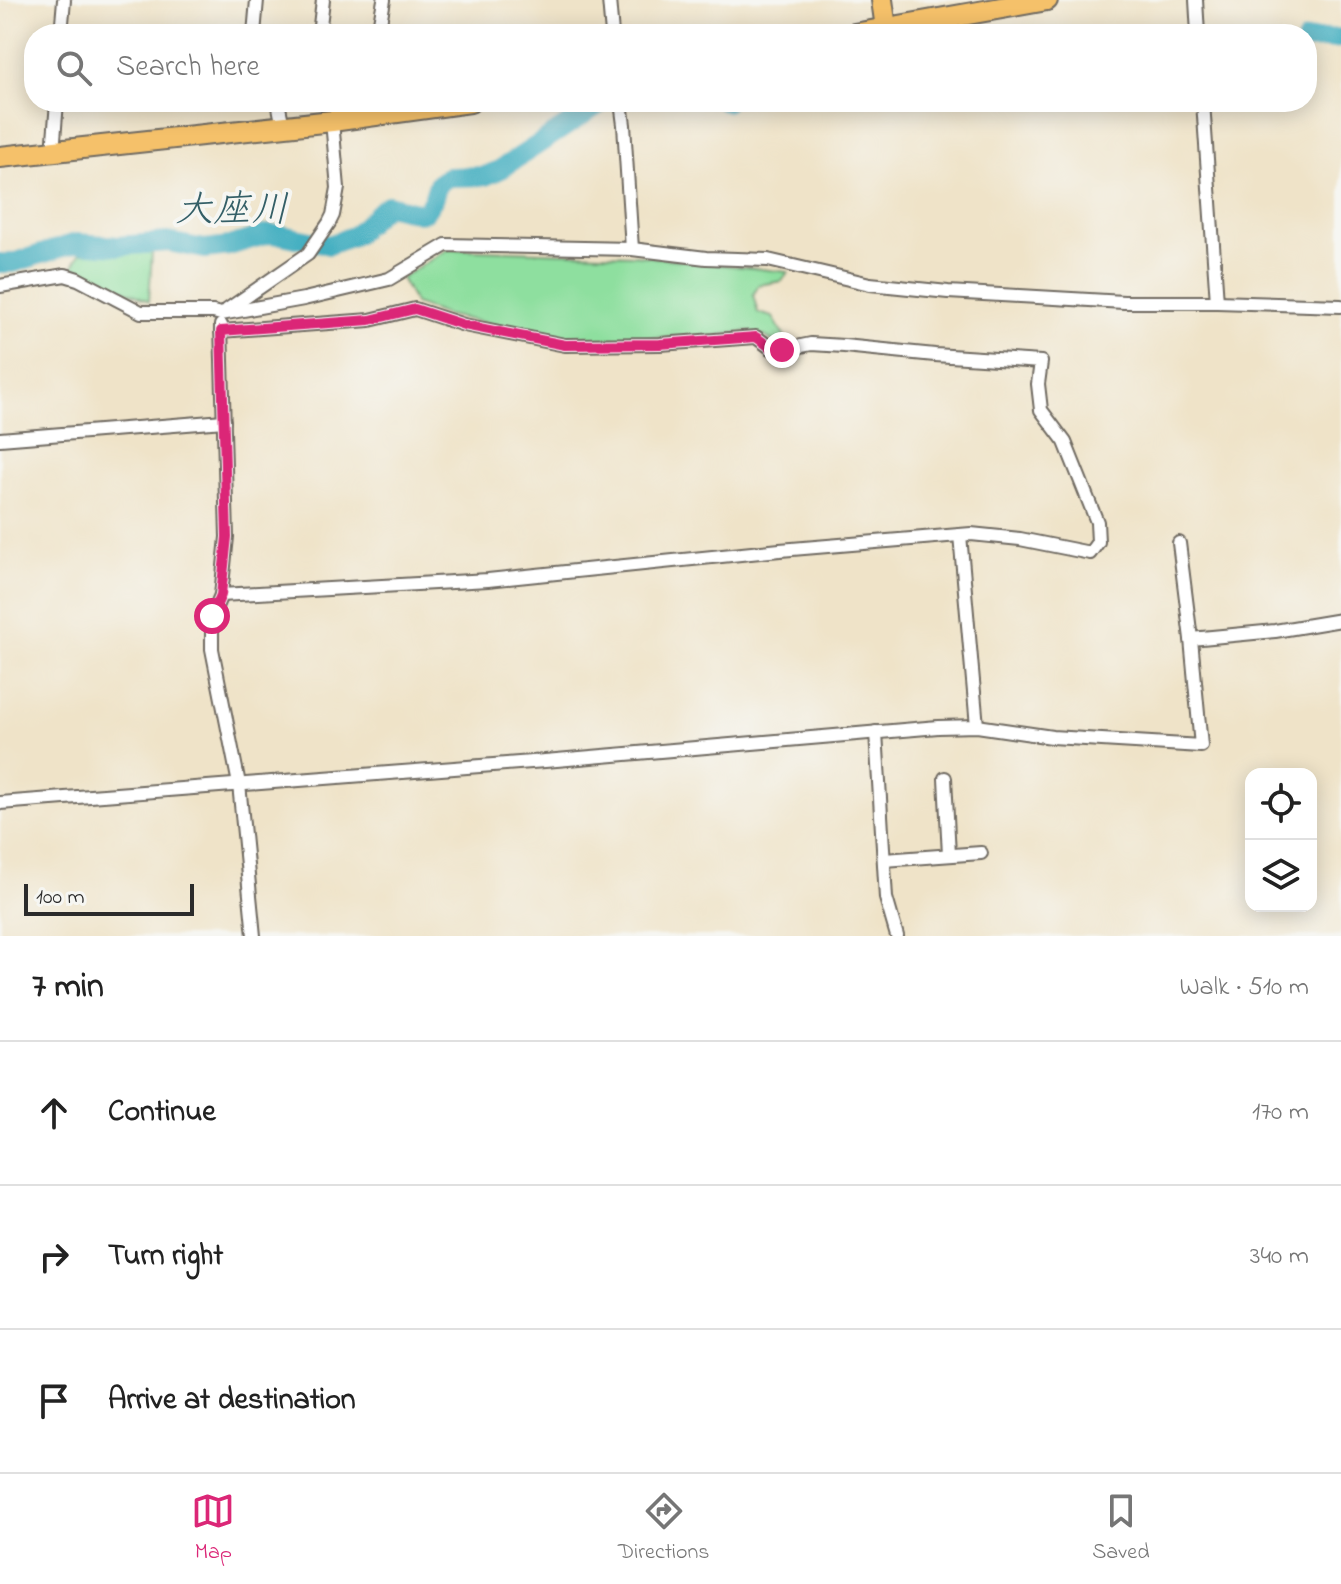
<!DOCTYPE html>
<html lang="en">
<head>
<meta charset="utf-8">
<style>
  body { margin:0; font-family:"Indie Flower","Klee One",sans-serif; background:#f6f6f6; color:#222 }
  .controls { position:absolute; right:24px; bottom:24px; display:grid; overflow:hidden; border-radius:16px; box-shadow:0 4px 20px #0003 }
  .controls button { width:72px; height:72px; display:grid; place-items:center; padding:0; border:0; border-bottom:2px solid #e0e0e0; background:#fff; color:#222; font:40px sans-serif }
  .scale { position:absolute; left:24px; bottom:20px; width:170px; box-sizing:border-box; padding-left:8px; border:4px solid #2b2b2b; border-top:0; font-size:22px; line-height:28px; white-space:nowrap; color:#2b2b2b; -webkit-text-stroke:6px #f6f6f2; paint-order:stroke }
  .stop { position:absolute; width:24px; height:24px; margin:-18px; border:6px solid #db2777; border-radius:50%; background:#fff }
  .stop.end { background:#db2777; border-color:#fff; box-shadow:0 2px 8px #0008 }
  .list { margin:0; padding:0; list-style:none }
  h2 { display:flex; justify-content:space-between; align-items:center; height:104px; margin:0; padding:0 32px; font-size:34px }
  h2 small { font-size:26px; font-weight:400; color:#767676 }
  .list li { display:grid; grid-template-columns:52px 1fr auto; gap:24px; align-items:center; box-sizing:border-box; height:144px; padding:0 32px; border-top:2px solid #e0e0e0 }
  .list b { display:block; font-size:30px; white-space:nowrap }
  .list em { font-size:26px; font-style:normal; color:#767676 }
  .icon { flex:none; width:44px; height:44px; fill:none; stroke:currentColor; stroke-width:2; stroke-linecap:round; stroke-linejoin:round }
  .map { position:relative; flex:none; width:1341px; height:936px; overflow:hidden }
  .search { position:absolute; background:#fff; box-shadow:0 4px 20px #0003; left:24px; right:24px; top:24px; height:88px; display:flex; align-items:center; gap:20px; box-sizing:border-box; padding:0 28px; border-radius:32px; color:#767676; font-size:30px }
  .sheet { height:536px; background:#fff }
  nav { display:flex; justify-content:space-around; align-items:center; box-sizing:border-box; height:112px; border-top:2px solid #e0e0e0; background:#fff; font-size:22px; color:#767676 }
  nav a { display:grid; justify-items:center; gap:4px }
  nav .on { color:#db2777 }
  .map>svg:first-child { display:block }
  .green { fill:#8edf9f; stroke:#5c8565; stroke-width:2 }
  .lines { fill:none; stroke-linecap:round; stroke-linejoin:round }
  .river { stroke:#41adc0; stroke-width:20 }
  .minor-casing { stroke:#706b62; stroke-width:16 }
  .primary-casing { stroke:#706b62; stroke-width:24 }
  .minor { stroke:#fff; stroke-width:12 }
  .primary { stroke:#f5c16b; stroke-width:20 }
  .route { stroke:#db2777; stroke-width:10 }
  .labels { text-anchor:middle; stroke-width:8; stroke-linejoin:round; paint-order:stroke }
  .water-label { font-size:38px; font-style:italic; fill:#345f67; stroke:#f6f6f2 }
</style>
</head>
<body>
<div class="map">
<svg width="1341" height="936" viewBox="0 0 1341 936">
  <rect width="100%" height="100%" fill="#f6f6f2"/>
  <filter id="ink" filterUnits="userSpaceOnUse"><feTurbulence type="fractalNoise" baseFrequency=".0125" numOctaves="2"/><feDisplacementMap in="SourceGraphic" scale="16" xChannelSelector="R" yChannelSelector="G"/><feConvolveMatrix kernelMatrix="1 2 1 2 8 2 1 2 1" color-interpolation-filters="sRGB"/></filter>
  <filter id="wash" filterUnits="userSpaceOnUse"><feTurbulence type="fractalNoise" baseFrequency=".006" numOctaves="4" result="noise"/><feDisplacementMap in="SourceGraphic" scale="32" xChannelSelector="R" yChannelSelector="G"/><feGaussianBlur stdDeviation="1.8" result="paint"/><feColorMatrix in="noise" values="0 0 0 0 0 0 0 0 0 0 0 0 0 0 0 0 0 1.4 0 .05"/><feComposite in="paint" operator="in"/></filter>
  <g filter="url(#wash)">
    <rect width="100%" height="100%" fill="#efe3c8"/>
    <!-- green -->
    <g class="green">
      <path d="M449,249L634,255L788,272L782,281L759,285L753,295L758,313L773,317L788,343H776L766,337L748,331L714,336L573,340L446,315L415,304L401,278Z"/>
      <path d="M152,252L149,301L73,267L80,253Z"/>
    </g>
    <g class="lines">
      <!-- river -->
      <g class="river">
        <path d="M1307,40L1341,38"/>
        <path d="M725,102H726"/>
        <path d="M0,263H13L76,243L118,246L168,242L205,249L229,246L268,234L282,235L329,245L355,235L381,210L388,205L420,213L425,212L433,200L438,184L448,177L485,176L499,170L603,102"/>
      </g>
    </g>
  </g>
  <g filter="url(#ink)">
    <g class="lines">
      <defs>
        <g id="minor">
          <path d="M609,0L612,34"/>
          <path d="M1196,0L1198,34"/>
          <path d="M61,34L64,0"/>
          <path d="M254,34L257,0"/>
          <path d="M319,34L323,0"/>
          <path d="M378,34L384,0"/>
          <path d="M278,102L283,127"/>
          <path d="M53,152L57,102"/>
          <path d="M632,249L706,258L768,260L870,284L948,292L1124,302H1217L1203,102"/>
          <path d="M0,286L65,275L78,279L141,312H213L221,314L304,299L389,279L446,245L632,249L624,125L621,102"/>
          <path d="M1217,302L1341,306"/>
          <path d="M227,310L308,254L329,223L333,215L338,188L332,121"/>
          <path d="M221,325L227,537L221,595L212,616V649L239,784L254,936"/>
          <path d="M0,439L224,421"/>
          <path d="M960,535L977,726"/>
          <path d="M1179,543L1191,639"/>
          <path d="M221,595L488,580L780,550L971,534L1020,539L1090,553L1098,542L1097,522L1065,442L1041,410L1038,384L1041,362L935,355L844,346L811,344L782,350L771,348L756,337L660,344L565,345L464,325L415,309L370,320L221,331"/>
          <path d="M876,732L886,898L897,936"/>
          <path d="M945,778L949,855"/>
          <path d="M0,803L545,761L938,727L977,726L1052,737L1201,746L1191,639L1275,631L1341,620"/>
          <path d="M884,860L981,853"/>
        </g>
        <g id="primary">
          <path d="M882,0L886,28"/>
          <path d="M854,34L1047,0"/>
          <path d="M0,157L332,121L470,102"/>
        </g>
      </defs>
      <!-- minor casing -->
      <use href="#minor" class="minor-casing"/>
      <!-- primary casing -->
      <use href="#primary" class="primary-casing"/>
      <!-- minor -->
      <use href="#minor" class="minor"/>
      <!-- primary -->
      <use href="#primary" class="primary"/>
    </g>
  </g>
  <g class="lines" filter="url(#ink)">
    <!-- route -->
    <path class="route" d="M212,616L221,595L227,537L221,331L370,320L415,309L464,325L565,345L660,344L756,337L771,348L782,350"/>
  </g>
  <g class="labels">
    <!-- water labels -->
    <g class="water-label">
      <text x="232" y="221">大座川</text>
    </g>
  </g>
</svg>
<div class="controls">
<button><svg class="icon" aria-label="locate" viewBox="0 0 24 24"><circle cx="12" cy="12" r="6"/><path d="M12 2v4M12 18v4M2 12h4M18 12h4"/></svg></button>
<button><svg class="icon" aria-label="layers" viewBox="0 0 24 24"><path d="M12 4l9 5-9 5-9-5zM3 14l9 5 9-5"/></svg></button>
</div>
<div class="scale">100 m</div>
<div class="stop" style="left:212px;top:616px"></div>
<div class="stop end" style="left:782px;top:350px"></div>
<div class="search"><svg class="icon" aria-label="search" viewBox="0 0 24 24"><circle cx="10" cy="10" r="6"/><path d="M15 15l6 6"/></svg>Search here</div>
</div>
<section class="sheet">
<h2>7 min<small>Walk · 510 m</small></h2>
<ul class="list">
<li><svg class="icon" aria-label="ahead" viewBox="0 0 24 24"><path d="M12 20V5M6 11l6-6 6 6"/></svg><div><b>Continue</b></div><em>170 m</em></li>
<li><svg class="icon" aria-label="right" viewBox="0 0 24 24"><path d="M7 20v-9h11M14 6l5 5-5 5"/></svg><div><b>Turn right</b></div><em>340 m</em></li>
<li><svg class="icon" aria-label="arrive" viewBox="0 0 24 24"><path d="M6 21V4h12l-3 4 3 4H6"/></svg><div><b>Arrive at destination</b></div></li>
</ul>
</section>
<nav>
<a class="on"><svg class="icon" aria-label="map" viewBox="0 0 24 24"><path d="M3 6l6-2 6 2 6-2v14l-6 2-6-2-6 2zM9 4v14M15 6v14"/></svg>Map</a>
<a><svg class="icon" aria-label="directions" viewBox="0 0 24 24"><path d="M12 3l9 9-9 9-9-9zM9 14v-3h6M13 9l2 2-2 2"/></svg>Directions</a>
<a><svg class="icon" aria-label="saved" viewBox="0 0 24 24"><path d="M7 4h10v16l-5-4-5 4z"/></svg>Saved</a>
</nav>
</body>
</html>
